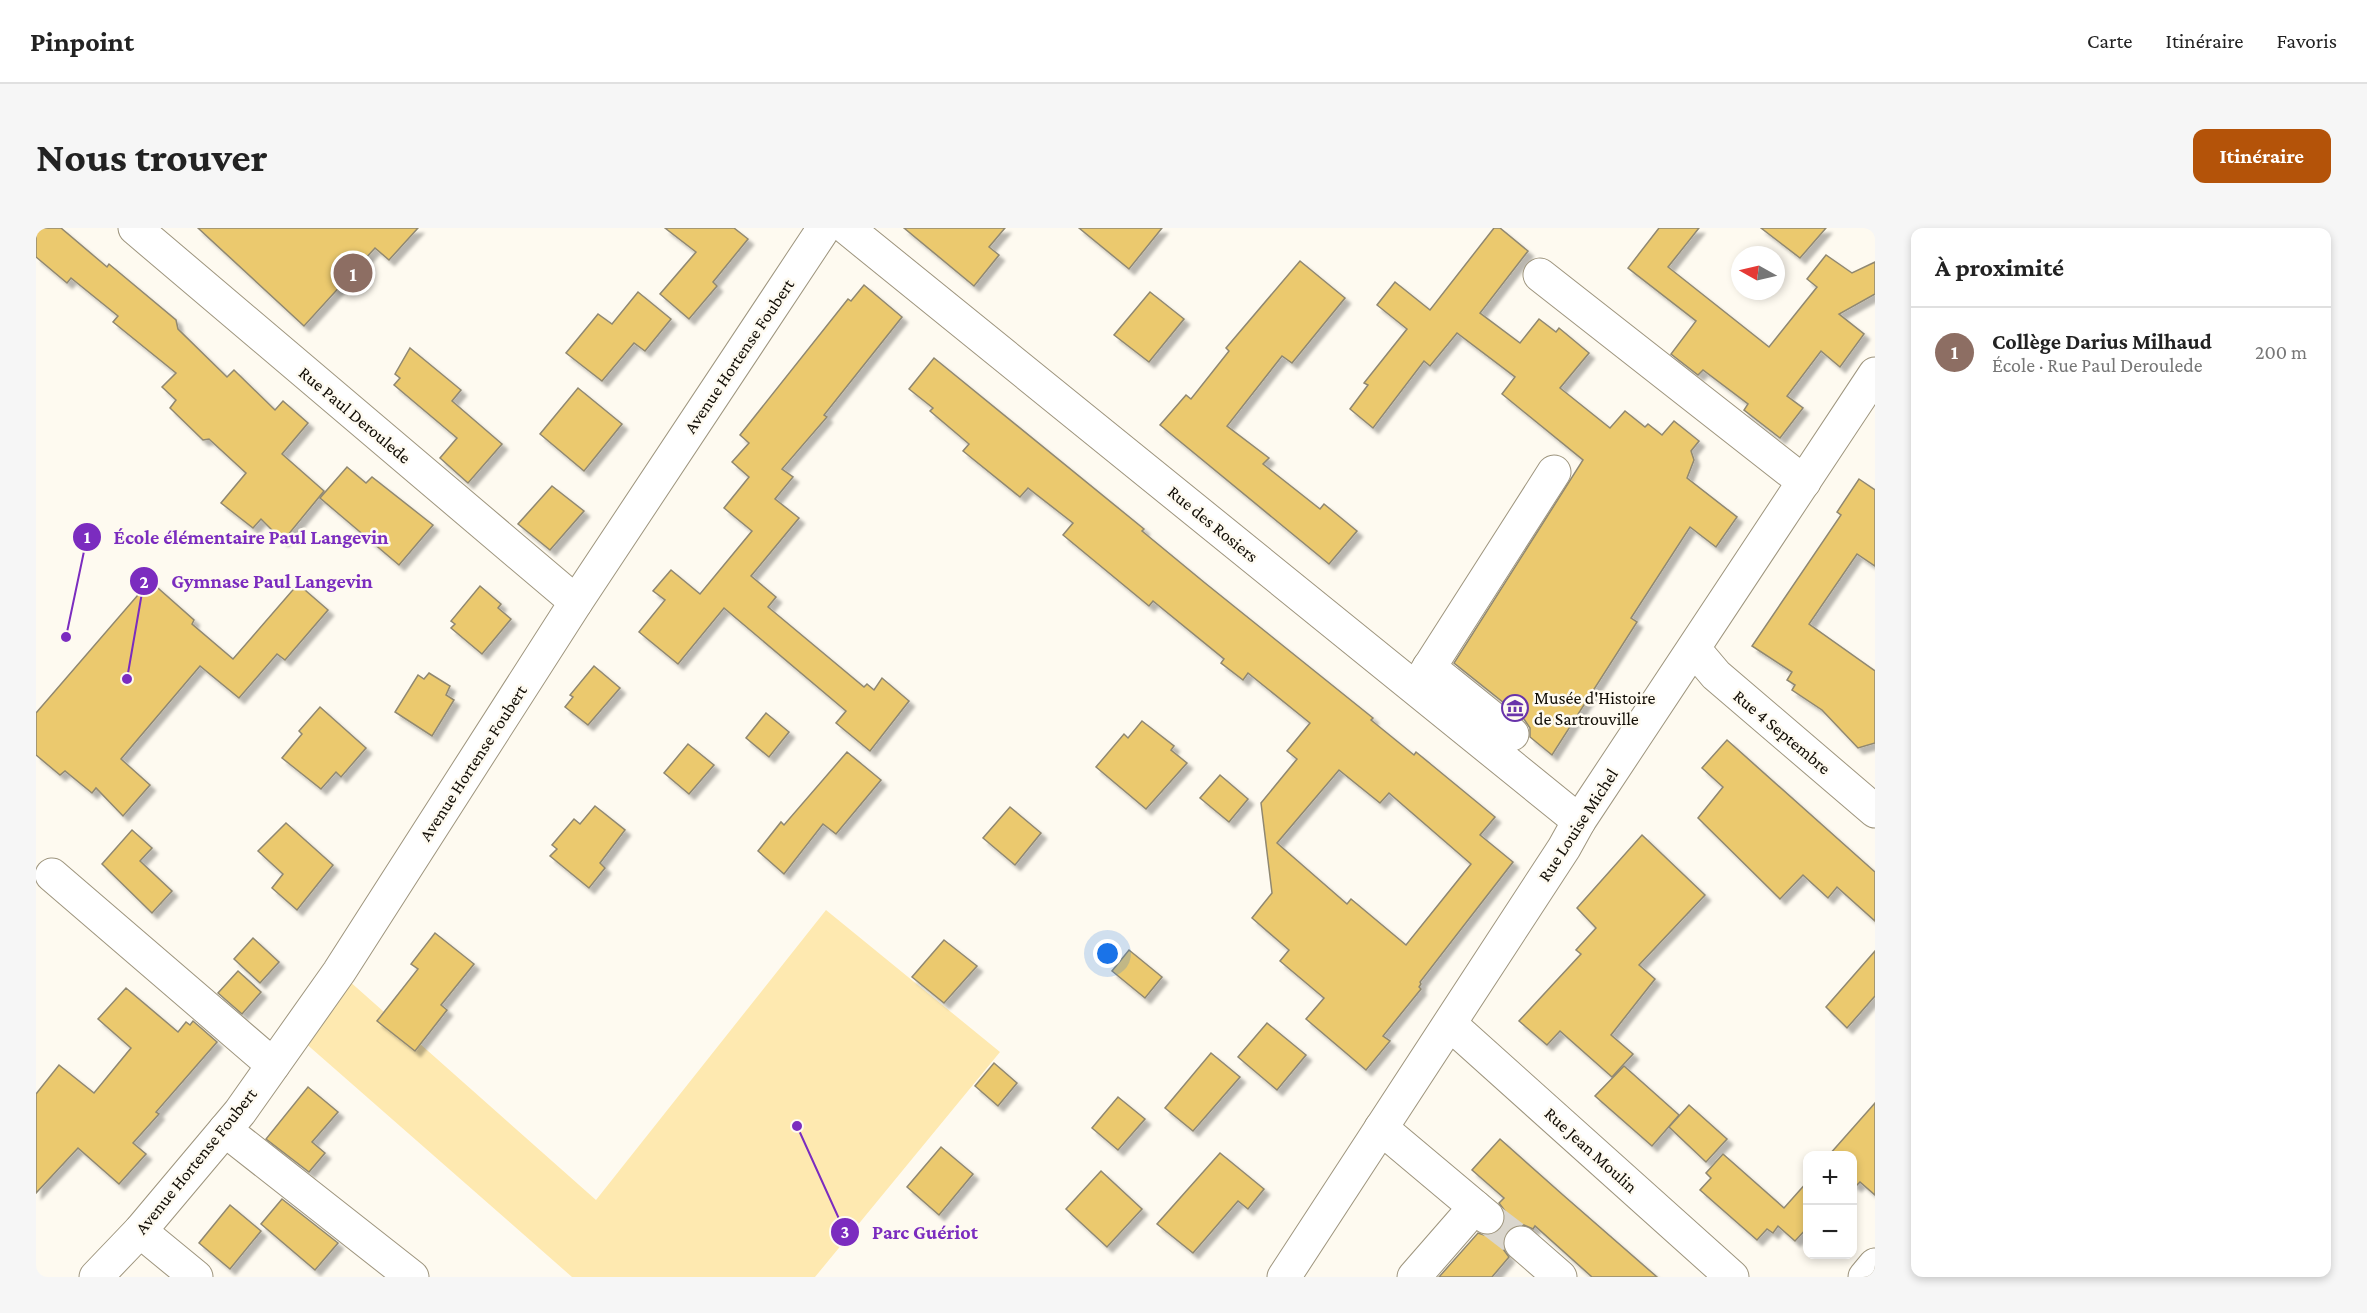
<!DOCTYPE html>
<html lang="fr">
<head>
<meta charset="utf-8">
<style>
  body { margin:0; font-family:"Crimson Pro",serif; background:#f6f6f6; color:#222 }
  .controls { position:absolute; right:18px; bottom:18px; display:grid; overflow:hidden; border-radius:12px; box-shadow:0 3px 9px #0003 }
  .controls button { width:54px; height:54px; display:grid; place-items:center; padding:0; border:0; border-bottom:2px solid #e0e0e0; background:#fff; color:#222; font:30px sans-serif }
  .compass { position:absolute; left:1695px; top:18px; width:54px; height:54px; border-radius:50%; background:#fff; box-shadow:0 3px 9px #0003; rotate:278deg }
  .you { position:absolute; left:1072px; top:726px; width:21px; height:21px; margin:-15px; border:4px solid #fff; border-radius:50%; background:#1a73e8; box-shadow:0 0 0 9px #1a73e833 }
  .badge { display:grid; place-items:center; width:39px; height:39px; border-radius:50%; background:#b45309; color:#fff; font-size:20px; font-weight:700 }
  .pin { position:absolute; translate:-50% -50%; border:3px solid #fff; box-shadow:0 2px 6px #0006 }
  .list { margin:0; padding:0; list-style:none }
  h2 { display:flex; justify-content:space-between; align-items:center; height:78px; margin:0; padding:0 24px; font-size:26px }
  h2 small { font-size:20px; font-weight:400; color:#767676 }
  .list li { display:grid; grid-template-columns:39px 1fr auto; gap:18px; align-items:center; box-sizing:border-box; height:90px; padding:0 24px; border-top:2px solid #e0e0e0 }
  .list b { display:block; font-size:22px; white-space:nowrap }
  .list p { margin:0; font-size:20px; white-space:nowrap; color:#767676 }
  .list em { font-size:20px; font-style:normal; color:#767676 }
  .map { position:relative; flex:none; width:1839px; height:1049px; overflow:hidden; border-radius:12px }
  header { display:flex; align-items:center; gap:36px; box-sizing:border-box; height:84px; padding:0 30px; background:#fff; border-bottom:2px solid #e0e0e0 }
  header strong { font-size:28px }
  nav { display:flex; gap:33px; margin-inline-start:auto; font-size:21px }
  .intro { display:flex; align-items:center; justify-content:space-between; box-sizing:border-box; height:144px; padding:0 36px }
  h1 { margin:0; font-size:42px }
  .button { padding:15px 27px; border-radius:12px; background:#b45309; color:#fff; font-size:21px; font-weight:700 }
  main { display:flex; gap:36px; padding:0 36px }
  aside { flex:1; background:#fff; border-radius:12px; box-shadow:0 3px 9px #0003 }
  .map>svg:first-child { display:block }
  .green { fill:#fee9b0 }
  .building { fill:#ebc96e; stroke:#908871; stroke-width:1.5; fill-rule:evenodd; filter:url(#shadow) }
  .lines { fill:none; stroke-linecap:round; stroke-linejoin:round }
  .minor-tunnel { stroke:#dad6cd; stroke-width:33; stroke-dasharray:33 16; stroke-linecap:butt }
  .minor-casing { stroke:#9e957e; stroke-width:35 }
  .minor { stroke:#fff; stroke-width:33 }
  .labels { text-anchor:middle; stroke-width:5; stroke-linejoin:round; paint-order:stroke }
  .street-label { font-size:18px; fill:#110d06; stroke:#fefaf0 }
  .poi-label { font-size:18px; fill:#110d06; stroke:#fefaf0; text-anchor:start }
  .leader { fill:none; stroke:#7b2cbf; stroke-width:2 }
  .callout-dot { fill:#7b2cbf; stroke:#fefaf0; stroke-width:2 }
  .mark-label { font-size:18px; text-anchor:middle; font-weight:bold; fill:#fff }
  .callout-label { font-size:20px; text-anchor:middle; font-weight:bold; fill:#7b2cbf; stroke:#fefaf0; stroke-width:5; stroke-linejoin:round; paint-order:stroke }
</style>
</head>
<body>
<header>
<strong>Pinpoint</strong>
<nav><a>Carte</a><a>Itinéraire</a><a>Favoris</a></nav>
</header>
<div class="intro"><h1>Nous trouver</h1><a class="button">Itinéraire</a></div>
<main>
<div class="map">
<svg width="1839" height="1049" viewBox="0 0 1839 1049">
  <defs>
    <filter id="shadow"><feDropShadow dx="5.5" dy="5.5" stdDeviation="1.5" flood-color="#0004"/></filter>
  </defs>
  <rect width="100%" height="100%" fill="#fefaf0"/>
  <!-- green -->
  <path class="green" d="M790,682L964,824L779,1049H536L259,806L303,744L560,972Z"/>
  <!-- building -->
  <g class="building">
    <path d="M0,0H25L71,39L73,36L140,92L142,101L191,149L198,142L239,182L247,173L272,195L246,226L288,263L247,313L225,291L217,300L185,275L210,245L173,211L167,212L134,180L140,172L126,159L140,145L77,94L82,88L35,50L31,55L0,29Z"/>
    <path d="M162,0H382L353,32L339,20L268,98Z"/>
    <path d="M629,0H698L712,11L677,54L681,58L653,91L624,66L660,24Z"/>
    <path d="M868,0H969L953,19L963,27L938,58Z"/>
    <path d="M1043,0H1126L1093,41Z"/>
    <path d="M1458,0H1464L1492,23L1444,85L1484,115L1503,91L1520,104L1523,100L1553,125L1524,160L1574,200L1589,183L1609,199L1612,196L1626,207L1638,193L1663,213L1655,223L1658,232L1651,250L1701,289L1680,319L1654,299L1595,390L1601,394L1516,527L1494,509V500L1488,491L1418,435L1547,232L1466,166L1479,149L1421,105L1394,138L1388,133L1337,200L1314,181L1332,157L1328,155L1371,101L1341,77L1359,54L1394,82Z"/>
    <path d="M1623,0H1663L1632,39L1733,119L1781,59L1771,51L1790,27L1816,45L1839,34V66L1803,86L1828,106L1804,139L1785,123L1751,168L1767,180L1744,210L1708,182L1712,176L1667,142L1662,147L1635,126L1660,93L1592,40Z"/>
    <path d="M1725,0H1790L1764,30Z"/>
    <path d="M1264,33L1309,70L1256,135L1246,128L1191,198L1233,230L1227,236L1284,281L1288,276L1321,303L1293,336L1124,197L1150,167L1155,171L1193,123L1190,120Z"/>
    <path d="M828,57L866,89L788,187L791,189L746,241L757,249L739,271L763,290L715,348L740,369L732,379L828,459L831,456L838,462L846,450L873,473L834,523L800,495L810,483L688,380L642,436L603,404L629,372L617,363L635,342L664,366L716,303L688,280L713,249L696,234L713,215L704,207L812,71L815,73Z"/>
    <path d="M602,64L635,91L609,123L598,115L566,153L530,125L562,86L576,96Z"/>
    <path d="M1114,64L1148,91L1113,134L1078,107Z"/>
    <path d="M374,120L425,162L416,173L466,216L432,255L404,230L421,210L358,157L364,150L359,146Z"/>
    <path d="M898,130L1108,301L1106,303L1169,355L1337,490L1335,492L1378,527L1380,524L1459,589L1444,607L1477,634L1384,754L1385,756L1383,759L1385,761L1347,808L1354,813L1330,842L1270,791L1288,770L1244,733L1253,722L1216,690L1236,665L1225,575L1261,531L1251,523L1274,495L1212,445L1207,452L1185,435L1188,431L1117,373L1113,378L1027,307L1037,295L992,260L984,269L927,223L933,216L894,183L897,180L873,161ZM1303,542L1344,575L1353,565L1435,636L1370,717L1315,671L1311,676L1241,615Z"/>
    <path d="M542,160L586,196L548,243L504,206Z"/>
    <path d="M311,239L330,255L336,249L397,297L363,337L284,270Z"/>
    <path d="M1823,251L1839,262V338L1821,326L1773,396L1839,443V515L1822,520L1786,482L1756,462L1759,457L1751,452L1756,444L1716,418L1805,287L1801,284Z"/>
    <path d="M516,258L548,283L514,322L482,296Z"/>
    <path d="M114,353L158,392L156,396L197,431L262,356L292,382L249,432L241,426L203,470L164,438L85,531L114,557L87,588L60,560L56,565L29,543L24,547L0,527V485Z"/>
    <path d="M444,358L465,376L462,380L475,391L446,426L415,400L419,396L415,393Z"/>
    <path d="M558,438L584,460L552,497L529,479L537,469L534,467Z"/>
    <path d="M393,445L414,458L410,467L418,472L396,508L359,484L382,447L388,451Z"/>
    <path d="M284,479L330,520L305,549L300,544L285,561L246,530L266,506L263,503Z"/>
    <path d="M730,485L753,504L733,529L710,510Z"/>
    <path d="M1106,493L1138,518L1135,522L1151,535L1110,581L1060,539L1088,506L1092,510Z"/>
    <path d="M1691,512L1839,644V693L1801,659L1792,670L1767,647L1744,671L1662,590L1687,559L1666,540Z"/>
    <path d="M652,516L678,537L653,566L628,545Z"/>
    <path d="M811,524L845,552L800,606L787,596L748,646L722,623L745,594L748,597Z"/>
    <path d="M1184,547L1212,571L1193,594L1164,570Z"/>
    <path d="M559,578L589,602L564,635L569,640L553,660L514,628L521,621L516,617L538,591L544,596Z"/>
    <path d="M974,579L1005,605L979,637L947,610Z"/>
    <path d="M250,595L297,637L261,682L236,660L247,646L222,623Z"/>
    <path d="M96,602L116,620L104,633L136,663L116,685L66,636Z"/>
    <path d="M1606,607L1669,667L1603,737L1619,751L1575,807L1597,826L1576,849L1524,803L1511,817L1483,793L1545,726L1540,722L1560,700L1541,680Z"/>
    <path d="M399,705L438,736L405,777L411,782L379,823L341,793L382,741L375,736Z"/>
    <path d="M217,710L243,734L224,755L198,731Z"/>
    <path d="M908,712L941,738L908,775L876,749Z"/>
    <path d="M1093,722L1126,749L1109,770L1076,743Z"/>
    <path d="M1839,723V768L1811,800L1790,779Z"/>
    <path d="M202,743L225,764L206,786L182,765Z"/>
    <path d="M90,760L142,804L150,794L154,797L157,793L181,814L120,884L123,886L97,915L110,926L83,956L42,920L0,965V866L23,837L58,865L95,820L62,791Z"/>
    <path d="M1231,795L1270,827L1241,862L1202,829Z"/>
    <path d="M1175,825L1204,849L1157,903L1129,880Z"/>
    <path d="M958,835L981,855L962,878L939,858Z"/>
    <path d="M1588,838L1643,887L1616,918L1559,868Z"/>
    <path d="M272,859L302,884L276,914L289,925L273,944L230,911Z"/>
    <path d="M1082,869L1109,891L1082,922L1056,900Z"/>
    <path d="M1839,875V967L1824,954L1820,958L1816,955V927H1793Z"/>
    <path d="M1653,877L1691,911L1670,934L1633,899Z"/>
    <path d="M1464,911L1527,967L1621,1049H1556L1499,998L1497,1001L1488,997L1478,998L1471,1003L1467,1012V1021L1473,1029L1456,1049H1403L1442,1005L1448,1007L1458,1006L1465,1001L1469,993V983L1463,975L1468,970L1436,942Z"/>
    <path d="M905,919L937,946L903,987L871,959Z"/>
    <path d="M1184,925L1228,961L1212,981L1202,973L1157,1025L1121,996Z"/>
    <path d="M1687,926L1748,980L1772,953V999L1759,1013L1742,998L1737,1005L1731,1001L1721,1012L1664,962L1675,950L1670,945Z"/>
    <path d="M1065,943L1106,981L1071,1019L1030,981Z"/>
    <path d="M246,971L302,1015L279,1042L225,996Z"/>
    <path d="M194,977L225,1003L194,1041L163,1015Z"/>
  </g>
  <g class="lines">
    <!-- minor-tunnel -->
    <path class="minor-tunnel" d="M1451,989L1485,1015"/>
    <defs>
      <g id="minor">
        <path d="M99,0L540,374"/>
        <path d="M811,0L1543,593"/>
        <path d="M1504,47L1768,254"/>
        <path d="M1658,421L1680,447L1839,583"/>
        <path d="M1393,439L1476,506"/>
        <path d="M1380,460L1518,244"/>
        <path d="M16,647L237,837"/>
        <path d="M1414,796L1696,1049"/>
        <path d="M1345,900L1451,989"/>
        <path d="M189,902L376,1049"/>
        <path d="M104,1003L160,1049"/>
        <path d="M1485,1015L1524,1049"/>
        <path d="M60,1049L104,1003L204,884L303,744L540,374L788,0"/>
        <path d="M1248,1049L1528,620L1543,593L1839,146"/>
        <path d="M1378,1049L1439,979"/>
        <path d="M1829,1049L1839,1037"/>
      </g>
    </defs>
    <!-- minor casing -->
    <use href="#minor" class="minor-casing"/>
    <!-- minor -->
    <use href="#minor" class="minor"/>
  </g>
  <!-- icons -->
  <defs>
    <symbol id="museum-ring" viewBox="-11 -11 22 22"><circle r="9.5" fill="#fefaf0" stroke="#6833aa" stroke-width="1.5"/><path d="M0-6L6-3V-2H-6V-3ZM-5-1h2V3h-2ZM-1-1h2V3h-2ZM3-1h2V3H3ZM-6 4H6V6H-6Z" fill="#6833aa"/></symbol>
  </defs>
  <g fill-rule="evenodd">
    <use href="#museum-ring" x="1464" y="465" width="30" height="30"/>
  </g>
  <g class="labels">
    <!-- street labels -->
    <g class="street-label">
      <text transform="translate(703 128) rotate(-56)" y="6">Avenue Hortense Foubert</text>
      <text transform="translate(319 187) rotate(40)" y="6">Rue Paul Deroulede</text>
      <text transform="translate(1177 296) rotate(39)" y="6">Rue des Rosiers</text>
      <text transform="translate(1746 504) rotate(40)" y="6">Rue 4 Septembre</text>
      <text transform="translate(437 535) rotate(-57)" y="6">Avenue Hortense Foubert</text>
      <text transform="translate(1542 597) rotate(-57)" y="6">Rue Louise Michel</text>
      <text transform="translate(1555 922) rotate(42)" y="6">Rue Jean Moulin</text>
      <text transform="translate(160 933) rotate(-51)" y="6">Avenue Hortense Foubert</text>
    </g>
    <!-- poi labels -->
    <g class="poi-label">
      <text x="1498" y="476">Musée d'Histoire<tspan x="1498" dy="21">de Sartrouville</tspan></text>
    </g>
  </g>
  <!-- callouts -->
  <path class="leader" d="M30 409L51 309M91 451L108 353M761 898L809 1004"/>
  <g class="callout-dot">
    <circle cx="30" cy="409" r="6"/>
    <circle cx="91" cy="451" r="6"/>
    <circle cx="761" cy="898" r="6"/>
    <circle cx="51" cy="309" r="15"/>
    <circle cx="108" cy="353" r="15"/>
    <circle cx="809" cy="1004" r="15"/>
  </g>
  <g class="mark-label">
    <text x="51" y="315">1</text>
    <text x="108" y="360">2</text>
    <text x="809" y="1010">3</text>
  </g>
  <g class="callout-label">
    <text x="215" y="316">École élémentaire Paul Langevin</text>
    <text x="236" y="360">Gymnase Paul Langevin</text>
    <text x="889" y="1011">Parc Guériot</text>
  </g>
</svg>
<div class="controls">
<button>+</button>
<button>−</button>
</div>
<svg class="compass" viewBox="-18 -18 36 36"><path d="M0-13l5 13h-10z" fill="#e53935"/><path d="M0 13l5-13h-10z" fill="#767676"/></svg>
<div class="you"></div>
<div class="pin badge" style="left:317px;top:45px;background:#8d6e63">1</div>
</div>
<aside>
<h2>À proximité<small></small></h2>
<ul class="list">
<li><span class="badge" style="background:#8d6e63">1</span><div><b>Collège Darius Milhaud</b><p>École · Rue Paul Deroulede</p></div><em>200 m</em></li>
</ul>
</aside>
</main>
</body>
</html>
